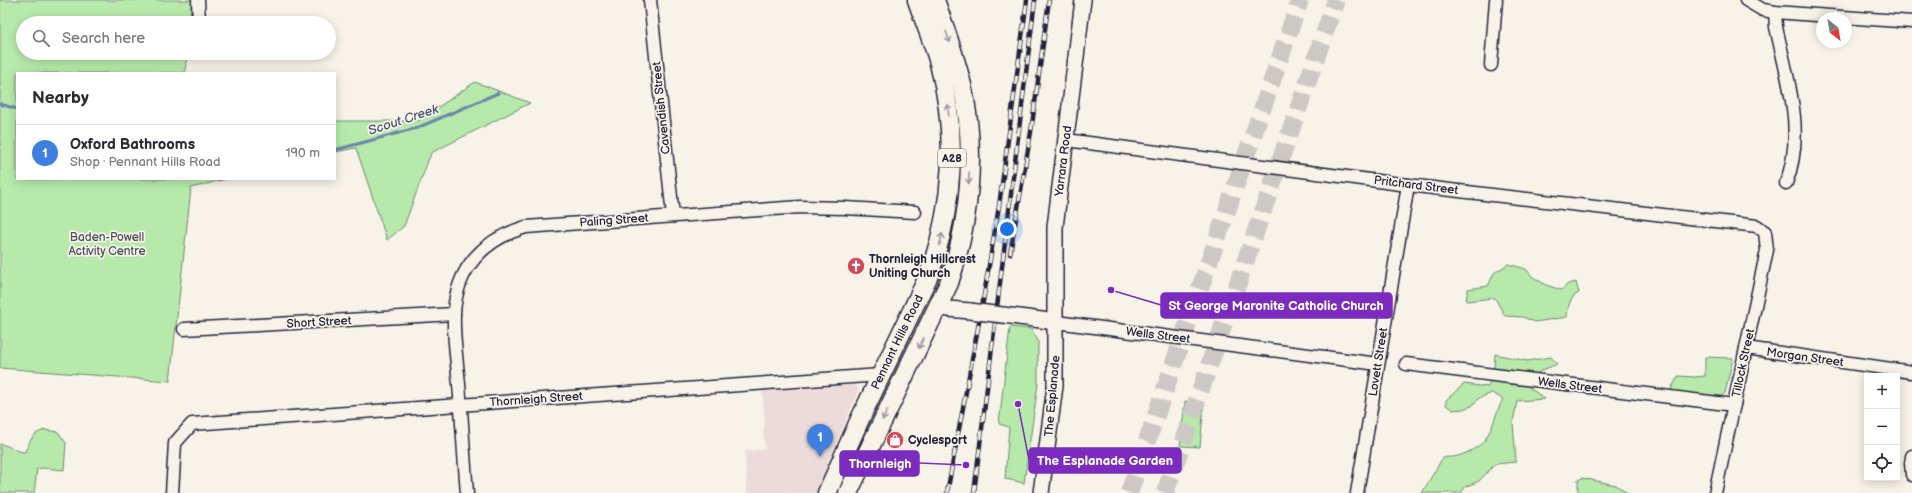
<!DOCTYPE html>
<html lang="en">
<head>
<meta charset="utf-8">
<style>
  body { margin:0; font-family:"Balsamiq Sans",sans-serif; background:#f7f7f7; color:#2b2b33 }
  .controls { position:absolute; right:12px; bottom:12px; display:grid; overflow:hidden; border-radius:0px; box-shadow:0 2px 10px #0003 }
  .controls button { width:36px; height:36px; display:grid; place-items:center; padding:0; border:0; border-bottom:1px solid #e1e1e2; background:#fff; color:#2b2b33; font:20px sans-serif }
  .compass { position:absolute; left:1816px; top:12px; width:36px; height:36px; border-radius:50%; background:#fff; box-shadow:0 2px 10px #0003; rotate:149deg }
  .you { position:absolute; left:1007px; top:229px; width:14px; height:14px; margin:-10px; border:3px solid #fff; border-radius:50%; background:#1a73e8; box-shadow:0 0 0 6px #1a73e833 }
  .badge { display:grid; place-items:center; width:26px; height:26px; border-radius:50%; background:#d1495b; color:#fff; font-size:13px; font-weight:700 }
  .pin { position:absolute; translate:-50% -33px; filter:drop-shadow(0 1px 2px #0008) }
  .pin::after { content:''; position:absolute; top:21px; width:14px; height:12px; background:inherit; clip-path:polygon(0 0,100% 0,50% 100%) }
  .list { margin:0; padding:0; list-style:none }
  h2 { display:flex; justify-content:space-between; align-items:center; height:52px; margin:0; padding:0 16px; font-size:17px }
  h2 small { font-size:13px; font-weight:400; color:#7c7c81 }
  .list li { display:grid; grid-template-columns:26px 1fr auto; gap:12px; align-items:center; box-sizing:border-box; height:56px; padding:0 16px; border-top:1px solid #e1e1e2 }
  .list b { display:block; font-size:15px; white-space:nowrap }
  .list p { margin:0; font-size:13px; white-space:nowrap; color:#7c7c81 }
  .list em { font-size:13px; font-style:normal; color:#7c7c81 }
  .icon { flex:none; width:22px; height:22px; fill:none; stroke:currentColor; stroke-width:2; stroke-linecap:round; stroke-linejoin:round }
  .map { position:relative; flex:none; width:1912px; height:493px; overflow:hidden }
  .search { position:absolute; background:#fff; box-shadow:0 2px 10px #0003; left:16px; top:16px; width:320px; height:44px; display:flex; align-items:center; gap:10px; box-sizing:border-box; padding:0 14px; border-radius:22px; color:#7c7c81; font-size:15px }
  .panel { position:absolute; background:#fff; box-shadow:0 2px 10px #0003; left:16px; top:72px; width:320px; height:108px; border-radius:0px }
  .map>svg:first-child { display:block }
  .built { fill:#eddbdc }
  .green { fill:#b7eaaa; stroke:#6c8672 }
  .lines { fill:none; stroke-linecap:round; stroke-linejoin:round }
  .stream { stroke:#6986ab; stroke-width:3 }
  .highway-tunnel { stroke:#ccc9c5; stroke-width:18; stroke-dasharray:18 9; stroke-linecap:butt }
  .minor-casing { stroke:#22223b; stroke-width:15 }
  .major-casing { stroke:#22223b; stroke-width:18 }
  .highway-casing { stroke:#22223b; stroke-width:21 }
  .minor { stroke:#f7f3e8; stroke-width:12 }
  .major { stroke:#f7f3e8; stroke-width:15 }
  .highway { stroke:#f7f3e8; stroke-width:18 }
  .rail-casing { stroke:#22223b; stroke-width:4.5 }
  .rail { stroke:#f7f3e8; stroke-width:3; stroke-dasharray:9; stroke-linecap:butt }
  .major-bridge-casing { stroke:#22223b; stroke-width:18; stroke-linecap:butt }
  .major-bridge { stroke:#f7f3e8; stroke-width:15 }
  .oneway { stroke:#97959a }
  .labels { text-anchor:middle; stroke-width:3.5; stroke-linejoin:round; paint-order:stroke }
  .shield { fill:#f7f3e8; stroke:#62616f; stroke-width:1 }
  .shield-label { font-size:11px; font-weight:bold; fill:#22223b }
  .street-label { font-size:12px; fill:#22223b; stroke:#f7f3e8 }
  .park-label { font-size:12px; fill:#475457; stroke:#f7f3e8 }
  .poi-label { font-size:12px; font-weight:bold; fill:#22223b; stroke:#f7f3e8; text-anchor:start }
  .water-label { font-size:13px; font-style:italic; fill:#465473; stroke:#f7f3e8 }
  .leader { fill:none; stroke:#7b2cbf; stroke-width:1.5 }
  .callout-dot { fill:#7b2cbf; stroke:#f7f3e8; stroke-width:1.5 }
  .callout { fill:#7b2cbf; stroke:#7b2cbf; stroke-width:1.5 }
  .callout-label { font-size:13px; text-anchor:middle; font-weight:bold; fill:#fff }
</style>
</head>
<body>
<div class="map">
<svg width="1912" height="493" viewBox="0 0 1912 493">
  <rect width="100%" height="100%" fill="#f7f3e8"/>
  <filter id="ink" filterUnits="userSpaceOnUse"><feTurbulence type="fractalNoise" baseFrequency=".025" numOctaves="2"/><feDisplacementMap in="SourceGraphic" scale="8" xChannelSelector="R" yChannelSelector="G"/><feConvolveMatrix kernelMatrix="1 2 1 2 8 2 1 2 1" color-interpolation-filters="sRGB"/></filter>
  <g filter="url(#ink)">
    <!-- built -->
    <path class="built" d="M856,385L859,390L816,493H747L745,451L765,449L763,432L765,423L762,391Z"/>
    <!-- green -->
    <g class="green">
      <path d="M0,0H192L189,23H23V53H187L185,73H17V179H226L191,188L170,381L0,368Z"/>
      <path d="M475,82L530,103L431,153L404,226L387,240L356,148L335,152V121H418Z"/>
      <path d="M1508,264L1526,269L1533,277L1546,285L1561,290L1568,284L1576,282L1579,293C1569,297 1568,308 1567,317L1535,322L1523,317L1505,316L1495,298L1466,301L1468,289L1488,286L1494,273Z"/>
      <path d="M1010,327L1031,329L1038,341V384L1024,483L1005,479L1009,427L999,424Z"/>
      <path d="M1495,354L1527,361L1551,357L1557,364C1546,369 1529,373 1530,388L1545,399L1517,401L1513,422L1516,462L1495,464L1479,481L1465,487L1461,493H1422L1442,459L1446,457C1457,459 1478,449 1485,440C1493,428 1496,412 1503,399L1492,393L1479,398L1472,406L1463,409L1453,410L1446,405V400L1464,384L1488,387L1494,367Z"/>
      <path d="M1705,357L1733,358L1725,393L1719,398L1679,394L1671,389L1678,376L1695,377L1705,376Z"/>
      <path d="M1185,401L1204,403L1200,447L1180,446Z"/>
      <path d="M45,430L58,432L66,443L64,470L43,468L37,469L34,493H0V444C9,445 16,452 25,452C30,441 32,433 45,430Z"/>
      <path d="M1582,478L1616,485L1627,493H1581L1578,492V480Z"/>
    </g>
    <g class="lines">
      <!-- stream -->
      <g class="stream">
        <path d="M0,104L17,109"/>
        <path d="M335,150L417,128L498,93"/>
      </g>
      <!-- highway-tunnel -->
      <g class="highway-tunnel">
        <path d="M1129,493L1300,0"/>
        <path d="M1165,493L1336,0"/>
      </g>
      <defs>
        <g id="minor">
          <path d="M198,0L199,23"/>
          <path d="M650,0L673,216"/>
          <path d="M1746,0L1763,10L1775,12L1912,22"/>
          <path d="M1775,12L1776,27C1787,78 1806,132 1786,183"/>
          <path d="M1491,65L1496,0"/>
          <path d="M1066,140L1408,185L1757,226L1765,232L1767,250L1715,493"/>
          <path d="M1056,322L1378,364"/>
          <path d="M184,329L454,314"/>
          <path d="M1746,348L1912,372"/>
          <path d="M1406,364L1734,405"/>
          <path d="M1912,456L1911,463L1912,475"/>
          <path d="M172,493L175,443L192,424L880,375"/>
          <path d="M467,493C464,457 462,420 459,384C457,361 453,337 454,314C456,268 484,239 526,227L800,207L845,208L915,212"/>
          <path d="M1357,493L1408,185"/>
        </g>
        <g id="major">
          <path d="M938,308L970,311"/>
          <path d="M1019,317L1056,322"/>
          <path d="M1041,493L1055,386V227L1083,0"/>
        </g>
        <g id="highway">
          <path d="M827,493L860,419L929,275C954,204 958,136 939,63C933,42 924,21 917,0"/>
          <path d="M848,493L949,283C970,220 977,150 962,85C955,56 945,28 935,0"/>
        </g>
      </defs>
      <!-- minor casing -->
      <use href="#minor" class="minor-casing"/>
      <!-- major casing -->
      <use href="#major" class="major-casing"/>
      <!-- highway casing -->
      <use href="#highway" class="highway-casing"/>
      <!-- minor -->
      <use href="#minor" class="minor"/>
      <!-- major -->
      <use href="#major" class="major"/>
      <!-- highway -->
      <use href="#highway" class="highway"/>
      <defs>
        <g id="rail">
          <path d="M1010,254L1031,132L1049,0"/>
          <path d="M947,493L983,301L999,206L1027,0"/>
          <path d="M974,493L1035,0"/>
        </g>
      </defs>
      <!-- rail casing -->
      <use href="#rail" class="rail-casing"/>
      <!-- rail -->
      <use href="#rail" class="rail"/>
      <defs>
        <path id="major-bridge" d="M970,311L1019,317"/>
      </defs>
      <!-- major-bridge casing -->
      <use href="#major-bridge" class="major-bridge-casing"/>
      <!-- major-bridge -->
      <use href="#major-bridge" class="major-bridge"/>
    </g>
    <!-- one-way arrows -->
    <defs><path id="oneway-shaft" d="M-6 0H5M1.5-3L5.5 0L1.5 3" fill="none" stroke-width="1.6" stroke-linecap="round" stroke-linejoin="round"/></defs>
    <g class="oneway">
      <use href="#oneway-shaft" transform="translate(948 37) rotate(71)"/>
      <use href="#oneway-shaft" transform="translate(948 110) rotate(-98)"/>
      <use href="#oneway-shaft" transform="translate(969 178) rotate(92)"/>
      <use href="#oneway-shaft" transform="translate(941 239) rotate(-77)"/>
      <use href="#oneway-shaft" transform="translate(921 343) rotate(116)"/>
      <use href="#oneway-shaft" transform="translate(885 415) rotate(117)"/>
    </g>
  </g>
  <!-- icons -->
  <defs>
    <symbol id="church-disc" viewBox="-11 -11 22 22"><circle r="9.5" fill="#d1495b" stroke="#f7f3e8"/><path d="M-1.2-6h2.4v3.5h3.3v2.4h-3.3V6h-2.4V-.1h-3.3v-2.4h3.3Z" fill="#fff"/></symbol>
    <symbol id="shop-disc" viewBox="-11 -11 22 22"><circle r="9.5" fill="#d1495b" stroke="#f7f3e8"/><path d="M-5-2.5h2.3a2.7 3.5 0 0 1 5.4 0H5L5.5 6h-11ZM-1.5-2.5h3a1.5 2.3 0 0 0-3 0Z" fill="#fff"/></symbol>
  </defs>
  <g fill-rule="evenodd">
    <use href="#church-disc" x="846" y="256" width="20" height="20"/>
    <use href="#shop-disc" x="885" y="430" width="20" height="20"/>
  </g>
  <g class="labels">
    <!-- shield labels -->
    <rect class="shield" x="938" y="149" width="28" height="18" rx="3"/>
    <g class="shield-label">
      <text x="952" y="162">A28</text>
    </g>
    <!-- street labels -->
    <g class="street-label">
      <text transform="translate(661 108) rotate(-96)" y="4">Cavendish Street</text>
      <text transform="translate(1063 161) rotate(-83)" y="4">Yarrara Road</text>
      <text transform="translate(1416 185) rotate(7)" y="4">Pritchard Street</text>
      <text transform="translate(614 220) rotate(-4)" y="4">Paling Street</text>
      <text transform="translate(319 322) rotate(-3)" y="4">Short Street</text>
      <text transform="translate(1158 335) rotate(7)" y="4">Wells Street</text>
      <text transform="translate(897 342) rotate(-64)" y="4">Pennant Hills Road</text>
      <text transform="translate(1805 357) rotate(8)" y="4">Morgan Street</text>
      <text transform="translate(1378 362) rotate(-81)" y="4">Lovett Street</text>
      <text transform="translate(1743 363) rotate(-78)" y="4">Tillock Street</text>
      <text transform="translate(1570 385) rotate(7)" y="4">Wells Street</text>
      <text transform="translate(1052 396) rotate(-85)" y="4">The Esplanade</text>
      <text transform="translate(536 399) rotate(-4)" y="4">Thornleigh Street</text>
    </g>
    <!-- park labels -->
    <g class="park-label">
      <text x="107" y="241">Baden-Powell<tspan x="107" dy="14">Activity Centre</tspan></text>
    </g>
    <!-- poi labels -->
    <g class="poi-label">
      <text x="869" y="263">Thornleigh Hillcrest<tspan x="869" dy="14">Uniting Church</tspan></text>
      <text x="908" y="444">Cyclesport</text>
    </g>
    <!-- water labels -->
    <g class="water-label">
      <text transform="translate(403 119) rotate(-18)" y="5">Scout Creek</text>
    </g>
  </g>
  <!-- callouts -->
  <path class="leader" d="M1111 290L1161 305M1018 404L1029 460M966 465L919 463"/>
  <g class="callout-dot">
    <circle cx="1111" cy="290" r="4"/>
    <circle cx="1018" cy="404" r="4"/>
    <circle cx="966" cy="465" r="4"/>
  </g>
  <g class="callout">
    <rect x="1161" y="293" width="231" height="25" rx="4"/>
    <rect x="1029" y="448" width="152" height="25" rx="4"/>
    <rect x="840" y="451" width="79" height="25" rx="4"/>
  </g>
  <g class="callout-label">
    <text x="1276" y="310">St George Maronite Catholic Church</text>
    <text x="1105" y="465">The Esplanade Garden</text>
    <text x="880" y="468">Thornleigh</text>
  </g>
</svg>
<div class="controls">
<button>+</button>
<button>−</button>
<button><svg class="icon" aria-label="locate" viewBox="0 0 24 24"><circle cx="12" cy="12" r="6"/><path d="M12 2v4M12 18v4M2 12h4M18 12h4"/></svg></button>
</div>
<svg class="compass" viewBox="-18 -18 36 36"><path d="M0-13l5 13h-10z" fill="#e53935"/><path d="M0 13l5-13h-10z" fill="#7c7c81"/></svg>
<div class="you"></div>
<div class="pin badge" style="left:820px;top:457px;background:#3f7fe0">1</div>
<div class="search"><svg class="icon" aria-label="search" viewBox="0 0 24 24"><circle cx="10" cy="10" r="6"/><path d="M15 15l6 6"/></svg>Search here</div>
<section class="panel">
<h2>Nearby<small></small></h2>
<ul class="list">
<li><span class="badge" style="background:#3f7fe0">1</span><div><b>Oxford Bathrooms</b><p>Shop · Pennant Hills Road</p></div><em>190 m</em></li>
</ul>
</section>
</div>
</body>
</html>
